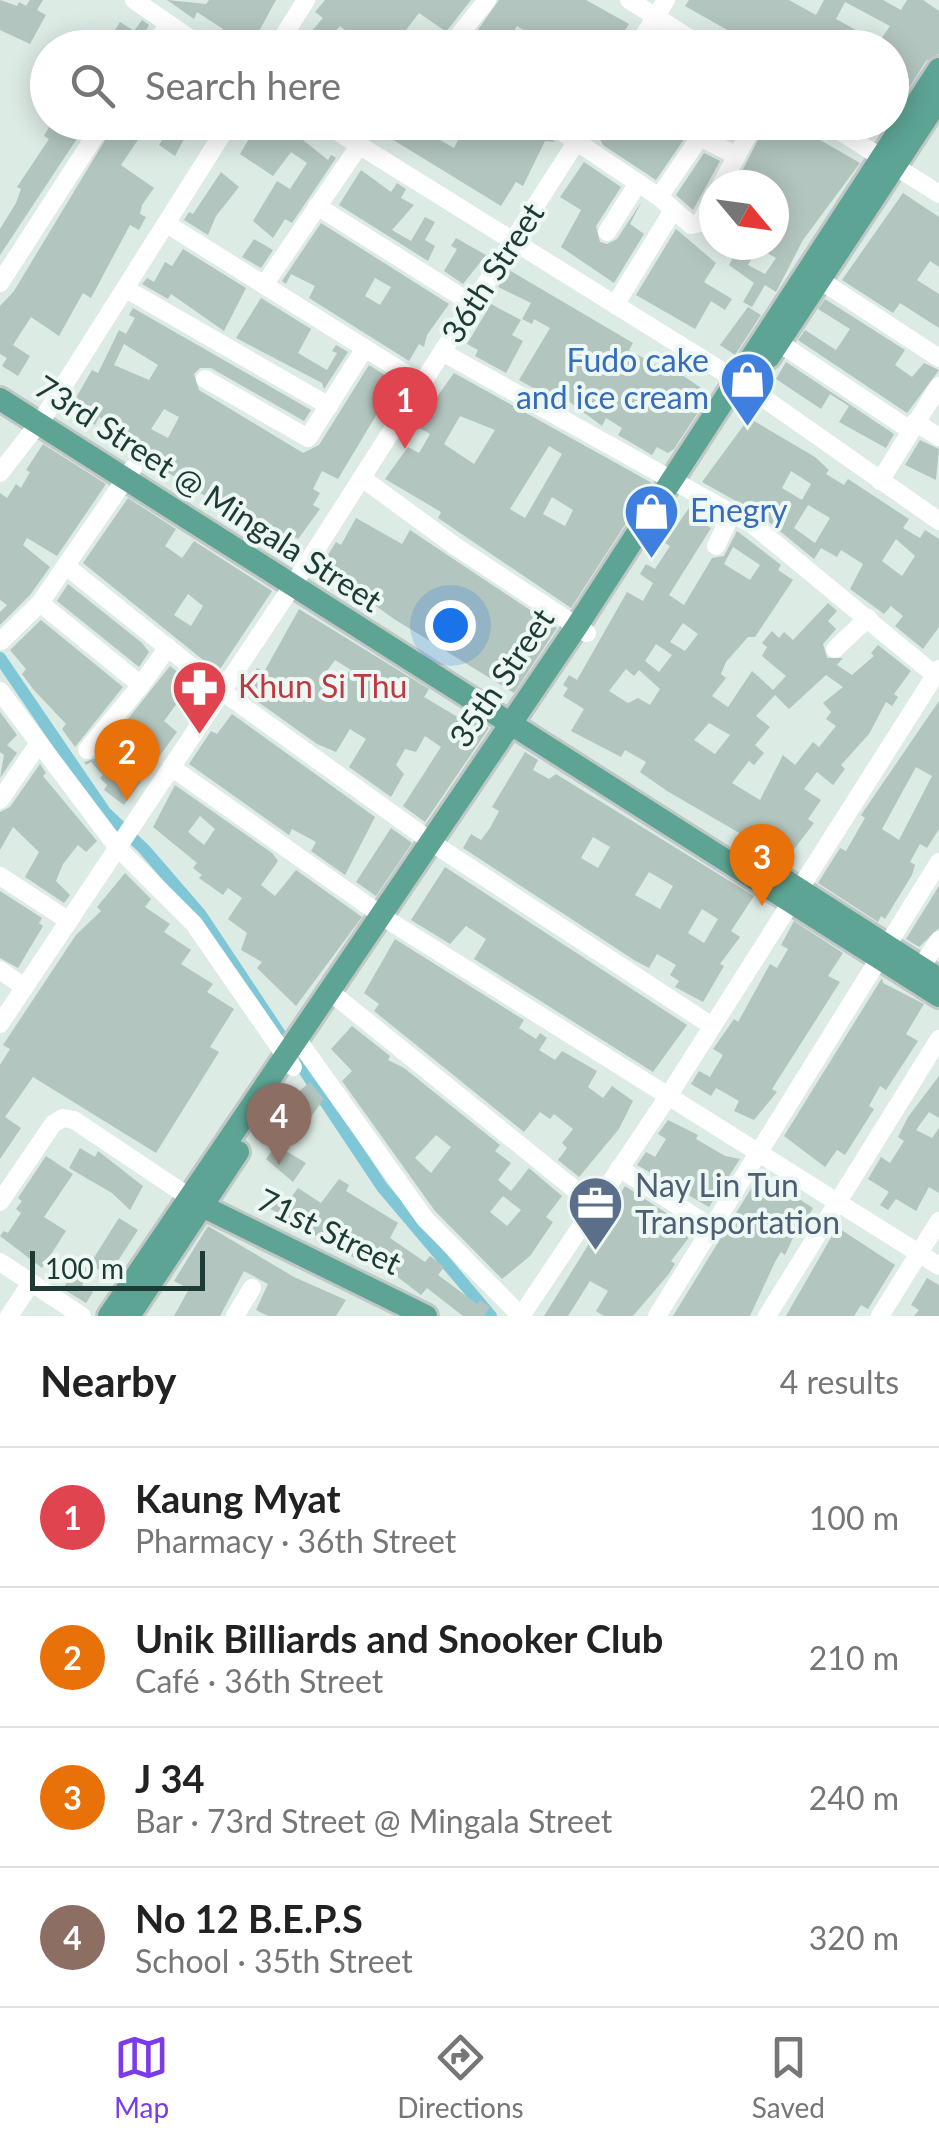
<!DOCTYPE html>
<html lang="en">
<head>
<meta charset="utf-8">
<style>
  body { margin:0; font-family:Lato,sans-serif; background:#f6f6f6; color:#222 }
  .compass { position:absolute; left:699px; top:170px; width:90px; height:90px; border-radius:50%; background:#fff; box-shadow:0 5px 25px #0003; rotate:119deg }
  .scale { position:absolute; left:30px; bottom:25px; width:175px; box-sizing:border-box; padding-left:10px; border:5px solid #1d3b34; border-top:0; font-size:28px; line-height:35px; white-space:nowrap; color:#1d3b34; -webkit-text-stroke:8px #edf7f3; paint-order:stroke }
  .you { position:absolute; left:450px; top:625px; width:35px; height:35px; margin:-25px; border:8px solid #fff; border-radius:50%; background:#1a73e8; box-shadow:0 0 0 15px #1a73e833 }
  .badge { display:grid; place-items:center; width:65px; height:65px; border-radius:50%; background:#7c3aed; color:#fff; font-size:32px; font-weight:700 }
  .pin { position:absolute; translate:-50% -82px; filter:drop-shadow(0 2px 5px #0008) }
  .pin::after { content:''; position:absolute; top:52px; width:35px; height:30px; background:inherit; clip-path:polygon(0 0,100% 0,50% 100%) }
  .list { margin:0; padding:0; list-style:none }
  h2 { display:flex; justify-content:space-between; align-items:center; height:130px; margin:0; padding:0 40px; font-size:42px }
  h2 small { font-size:32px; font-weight:400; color:#767676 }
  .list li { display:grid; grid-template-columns:65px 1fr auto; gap:30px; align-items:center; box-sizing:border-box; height:140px; padding:0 40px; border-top:2px solid #e0e0e0 }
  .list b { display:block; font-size:38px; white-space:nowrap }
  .list p { margin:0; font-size:32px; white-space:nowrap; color:#767676 }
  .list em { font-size:32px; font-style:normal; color:#767676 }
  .icon { flex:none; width:55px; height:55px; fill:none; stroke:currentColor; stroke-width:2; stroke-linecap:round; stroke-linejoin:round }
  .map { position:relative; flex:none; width:939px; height:1316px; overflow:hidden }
  .search { position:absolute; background:#fff; box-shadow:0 5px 25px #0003; left:30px; right:30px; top:30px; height:110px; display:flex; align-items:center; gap:25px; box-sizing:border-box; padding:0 35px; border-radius:55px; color:#767676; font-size:38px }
  .sheet { height:690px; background:#fff }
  nav { display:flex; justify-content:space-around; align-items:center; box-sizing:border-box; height:140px; border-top:2px solid #e0e0e0; background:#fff; font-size:28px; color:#767676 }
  nav a { display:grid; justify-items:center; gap:5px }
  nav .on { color:#7c3aed }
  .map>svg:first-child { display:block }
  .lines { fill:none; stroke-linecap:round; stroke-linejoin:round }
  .canal { stroke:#7fc6d6; stroke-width:12 }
  .building { fill:#b2c5be; fill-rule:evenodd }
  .major-casing { stroke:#c0c8c6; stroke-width:28 }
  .minor { stroke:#fff; stroke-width:18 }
  .major { stroke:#5da494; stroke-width:22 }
  .labels { text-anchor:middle; stroke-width:8; stroke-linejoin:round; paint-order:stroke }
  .street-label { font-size:32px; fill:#1d3b34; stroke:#edf7f3 }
  .shop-label { font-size:32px; fill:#366cbe; stroke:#edf7f3; text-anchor:end }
  .health-label { font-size:32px; fill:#be3a42; stroke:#edf7f3; text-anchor:start }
  .service-label { font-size:32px; fill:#4e5e75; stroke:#edf7f3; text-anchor:start }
</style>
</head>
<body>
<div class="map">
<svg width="939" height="1316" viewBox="0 0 939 1316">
  <rect width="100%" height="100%" fill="#ddebe5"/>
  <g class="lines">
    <!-- canal -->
    <g class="canal">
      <path d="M0,658L105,812L144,849L201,915L280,1034"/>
      <path d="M294,1055L382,1187L491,1316"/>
    </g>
  </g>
  <!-- building -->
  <g class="building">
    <path d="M0,0L17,6L19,2L26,6L30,0H43L37,10L46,15L30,44L0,30Z"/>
    <path d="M167,0L206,4L209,0H276L250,48L230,43L218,36L223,29L197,12L194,19Z"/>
    <path d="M325,0H471L438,42L445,31L419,13L392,48H346L353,37L340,26L320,48L305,39L323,18L315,12Z"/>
    <path d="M499,0H586L629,24L614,48H552L517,26L504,48H465Z"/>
    <path d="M689,0H789L816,15L824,0H883L901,10L907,0H923L939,11V54L926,61L892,115V48H875L890,26L845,2L836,19L863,34L858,42L850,38L845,48H759L685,6Z"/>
    <path d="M142,20L149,25L137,48H104L120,22L134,31Z"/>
    <path d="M52,122H88L0,255V229L16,203L21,189L17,187L49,139L44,136Z"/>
    <path d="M116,122H150L121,165L154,188L142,205L140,214L146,217L139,230L130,225L91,298L83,293L59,336L31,317L13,345L30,356L18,376L2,366L7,358L0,354V306L14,291Z"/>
    <path d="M161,122L191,126L175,156L159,145L170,128Z"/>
    <path d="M259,122L281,134L288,128L328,160L331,155L336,158L292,223L285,219L273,238L253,221L277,181L290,189L307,163L291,152L273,176L240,154Z"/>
    <path d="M364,122H535L555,142L545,141L523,186L516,182L501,206ZM448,123L463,131L454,148L438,139Z"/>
    <path d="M610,122H741L732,139L705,126H693L656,180L603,145L600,139Z"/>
    <path d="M767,122H789L860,163L803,240L776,292L765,285L752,307L743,302L754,283L729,265L737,250L752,258L748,265L765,274L776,258L753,245H774V185H735Z"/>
    <path d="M704,153L720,161L693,210L676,195Z"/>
    <path d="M584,162L621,187L596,226L600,242L607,244L617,239L642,201L630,224L644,234L614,283L561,247L581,210L560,197Z"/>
    <path d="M361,170L391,192L397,183L406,189L401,198L414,205L392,230L411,241L425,217L435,222L425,240L435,246L428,261L339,205Z"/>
    <path d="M221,172L239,187L216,216L208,235L184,220L189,212L193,214Z"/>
    <path d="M903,193L939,217V267L930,261L917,280L939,294V328L900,303L893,313L842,280Z"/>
    <path d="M321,223L449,304L427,335L424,347L419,344L409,361L309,298L315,286L291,274L286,284L282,281ZM375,278L391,287L380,305L365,296Z"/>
    <path d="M676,229L716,263L704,282L732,299L725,310L711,301L695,329L636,295Z"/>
    <path d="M456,238L486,255L463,284L444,271L457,249L451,246Z"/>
    <path d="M254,239L273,250L261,268L242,257Z"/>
    <path d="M183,249L246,288L224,331L171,294L168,299L142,284L147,278L154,282L165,262L172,266Z"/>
    <path d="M509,270L633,343L629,350L663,369L666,364L710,394L674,449L668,453L657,447L652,455L618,435L622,428L606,418L602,426L567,400L564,405L519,380L550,328L534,319L532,324L522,319L531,303L498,287Z"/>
    <path d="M261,298L311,329L298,353L327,370L337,353L332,351L336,345L348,352L324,389L322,383L236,338Z"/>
    <path d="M825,299L905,350L895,365L912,377L924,363L939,370L907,413L798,340L805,330L836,350L850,329L818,309Z"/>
    <path d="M491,304L521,320L512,335L523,341L506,373L475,356L478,350L467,344Z"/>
    <path d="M748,307L761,315L735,355L720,345Z"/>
    <path d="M133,308L311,410L304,421L211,368H200L194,374L199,390L303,453L319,445L369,365L396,382L338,479L322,471L313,489L320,493L313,505L320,509L298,539L291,535L285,546L275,540L121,443L123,438L113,432L115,427L99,417L95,425L69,410L92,370L98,373L119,330L126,334L135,318L129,315ZM124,344L158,365L149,380L114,365ZM164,409L179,417L168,438L151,429Z"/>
    <path d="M786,362L894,434L886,448L839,422L849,406L830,394L821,409L776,379Z"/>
    <path d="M454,373L652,483L571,608L438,518L441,512L385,479L408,447L419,453L430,434L416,426ZM460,416L495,430L474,464L444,444ZM549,446L562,454L525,518L510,509ZM552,497L573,510L565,526L543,514Z"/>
    <path d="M749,418L815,457L829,470L826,474L844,485L848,479L909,519L903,528L920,538L925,530L939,539V627L923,649L895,626L903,616L891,606L884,614L850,589L863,564L841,550L837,557L821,548L814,559L759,514L702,482ZM791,471L811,484L802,500L782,488ZM808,505L830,518L815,543L794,528ZM896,539L915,556L902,576L882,561Z"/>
    <path d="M920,440L939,449L936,480L905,465Z"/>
    <path d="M43,444L106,484L57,556L27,538L23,545L50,567L30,595L0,625V612L7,605L0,600V493L7,498L16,484L21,488L30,472L26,470Z"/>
    <path d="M128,498L176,529L165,546L182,558L194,541L272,591L218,672L83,563ZM188,594L203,606L191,626L174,615Z"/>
    <path d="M691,505L703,512L698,520L711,528L669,595L684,605L712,558L724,556L737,531L781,565L778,570L793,580L755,637H748L726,662L721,674L726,678L712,696L728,707L752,671L773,690L786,676L762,656L767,647L762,643L772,631L779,638L784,632L793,640L828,603L837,611L828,621L836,629L823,644L827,658H843L837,665L852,675L874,656L871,653L878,645L911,671L894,694L898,697L892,706L886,702L869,734L841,765L845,769L833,785L817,772L804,789L821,800L808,819L814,823L786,860L667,791L640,772L646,762L625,750L621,757L571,731L584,709L563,696L568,688L563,685L569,675L577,680L627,592L643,601L653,583L640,574L646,564L655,569L670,546L665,543ZM733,547L760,565L750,580L724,564ZM683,623L698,634L685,651L670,642ZM656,644L672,655L659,672L645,661ZM626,669L634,676L639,670L660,689L650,705L638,698L628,703L609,691ZM826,675L843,687L823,703L831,712L826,719L836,726L819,747L813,742L795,765L783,755L760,800L732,783L749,761L754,765L764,753L755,745L770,727L756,716L775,695L789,709ZM709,723L730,735L715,754L694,740Z"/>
    <path d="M356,518L402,544L410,530L557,628L514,693L394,619L321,566L336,542L341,545Z"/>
    <path d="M68,584L142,643L149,652L139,667L57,601Z"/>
    <path d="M299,609L429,689L424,697L466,722L470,716L489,728L425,822L403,806L441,747L425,736L416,752L405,749L396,765L404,774L391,797L349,767L366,739L350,729L336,752L317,744L243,691L257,668L264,672ZM335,660L351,670L338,684L324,675Z"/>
    <path d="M41,620L123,687L75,747L62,729L66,724L33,689L22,674L26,669L10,650Z"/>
    <path d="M170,666L202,691H196L187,703L180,699L164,721L177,732L124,805L104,790L107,785L100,778L103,775L91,762L86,765L84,762L97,758Z"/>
    <path d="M939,701V829L927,848L920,844L910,862L915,865L912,875L885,919L881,916L878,922L818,883L840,848L846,851L865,818L861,815ZM916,767L932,776L899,840L882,829Z"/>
    <path d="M0,712L17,735L7,745L17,753L0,778L4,755L0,752Z"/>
    <path d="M232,714L375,817L345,875L311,851L316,842L292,829L289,835L189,764L211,731L217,734Z"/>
    <path d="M525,752L538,760L533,770L549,779L556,774L754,896L731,931L740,937L720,964L724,966L703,1002L675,987L679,981L670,975L676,965L657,954L649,968L634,960L463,848L471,834L481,840L490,828L499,811L492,807ZM593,837L610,847L598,868L581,858ZM649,872L673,886L660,909L635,895ZM702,909L718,919L704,943L688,933Z"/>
    <path d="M40,764L46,773L43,776L97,841L86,852L78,845L63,864L56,881L70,895L64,903L25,877L39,852L13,827L0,850V812L10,807Z"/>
    <path d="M175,785L272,853L278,861L261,885L275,896L296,870L362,917L296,1006L257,968L262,962L241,950L247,933L228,919L242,898L228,888L223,895L199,878L202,875L193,868L197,863L153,827ZM200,816L215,829L204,845L188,832Z"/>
    <path d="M391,828L412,843L376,896L356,882Z"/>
    <path d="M445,867L687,1025L653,1072L474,959L486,939L466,926L450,944L411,920Z"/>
    <path d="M125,873L151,899L145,907L170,924L164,932L191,950L181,964L213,984L207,992L234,1009L210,1047L219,1052L156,1153L33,1077L5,1117L21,1128L0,1159V1065L10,1049L3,1045L76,935L101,911L97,907Z"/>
    <path d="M939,886V928L919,947L906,939Z"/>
    <path d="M0,891L42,918L39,923L43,926L18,968L0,958Z"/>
    <path d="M794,921L843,953L828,976L840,982L772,1089L777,1092L754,1120L734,1111L739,1101L716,1088L711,1096L691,1084L699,1071L710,1077L723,1055L713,1049L734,1019L738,1022L770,964L777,968L788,949L781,945Z"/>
    <path d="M395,939L524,1020L519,1028L536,1039L540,1033L547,1038L539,1050L555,1060L562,1051L597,1071L588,1087L603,1098L612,1086L633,1101L619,1129L579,1177L558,1160L567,1148L562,1143L573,1129L554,1114L550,1119L540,1112L524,1132L374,1011L379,1004L364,993Z"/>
    <path d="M882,978L883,983L924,1004L906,1034L918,1041L886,1090L880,1086L869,1106L874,1109L845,1155L837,1150L825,1167L784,1136Z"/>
    <path d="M352,1026L390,1056L388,1060L404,1068L500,1145L495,1151L511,1163L498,1180L511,1191L529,1168L562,1196L546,1217L553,1222L530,1256L502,1279L435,1211L342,1081L352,1071L331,1049ZM436,1135L451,1147L431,1173L415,1158ZM503,1196L521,1210L507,1226L490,1212Z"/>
    <path d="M939,1076V1118L929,1112L916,1130L932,1138L939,1128V1193L929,1187L916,1211L896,1199L888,1210L880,1205L889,1192L868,1179L881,1157L890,1163L904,1141L898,1137L908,1117Z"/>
    <path d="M310,1082L324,1099L310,1118L289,1100Z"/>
    <path d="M668,1120L698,1135L696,1139L725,1156L740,1159L709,1207L637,1165L646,1152L655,1157L666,1139L658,1134Z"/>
    <path d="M276,1145L306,1163L293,1182L266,1159Z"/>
    <path d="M80,1148L95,1157L98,1151L143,1186L130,1210L112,1193L69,1168Z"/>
    <path d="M46,1156L73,1174L44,1217L66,1231L42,1268L0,1236L4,1231L8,1233L21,1213L16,1209L22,1201L18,1198Z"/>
    <path d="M339,1179L349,1185L346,1191L398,1223L390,1238L425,1262L430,1256L444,1267L438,1275L477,1304L480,1300L490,1307L484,1316H463L427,1288L421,1295L386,1268L395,1256L380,1246L365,1264L284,1218L281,1224L272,1220L276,1212L269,1208L275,1198L286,1204L298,1188L321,1203Z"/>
    <path d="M757,1179L768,1185L771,1181L813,1208L808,1217L804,1214L785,1255L781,1252L775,1262L750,1316H673Z"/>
    <path d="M625,1186L694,1231L671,1261L675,1264L668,1275L633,1316H604L596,1311L608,1291L590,1281L568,1316H544Z"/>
    <path d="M119,1218L138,1230L108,1276L90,1264Z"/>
    <path d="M208,1226L294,1277L346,1300L336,1316H268L256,1310L268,1284L244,1271L220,1316H174L189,1289L174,1281Z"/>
    <path d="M837,1227L895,1265L868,1309L861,1305L854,1316H786Z"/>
    <path d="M79,1263L91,1271L82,1285L93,1292L86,1303L63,1289Z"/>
    <path d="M927,1278L939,1285V1316H914L919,1310L911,1305Z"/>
  </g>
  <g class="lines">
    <defs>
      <g id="major">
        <path d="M769,357L939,99"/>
        <path d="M0,399L939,996"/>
        <path d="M777,875L939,979"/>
        <path d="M202,1206L426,1316"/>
        <path d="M109,1316L577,626L939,69"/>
        <path d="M129,1316L238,1152"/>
      </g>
    </defs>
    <!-- major casing -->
    <use href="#major" class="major-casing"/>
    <!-- minor -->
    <g class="minor">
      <path d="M134,0L204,48"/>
      <path d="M629,0L705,48"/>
      <path d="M153,48L168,25"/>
      <path d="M276,48L306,0"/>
      <path d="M449,48L487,0"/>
      <path d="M636,48L666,0"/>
      <path d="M322,122L749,388L939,521"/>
      <path d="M547,122L659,197L691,225L700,223L714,197"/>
      <path d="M825,122L939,194"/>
      <path d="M721,185L755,122"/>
      <path d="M659,197L700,137L737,156"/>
      <path d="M317,206L474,305"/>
      <path d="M167,224L422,384"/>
      <path d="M607,232L638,183"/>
      <path d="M820,280L939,358"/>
      <path d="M0,283L104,122"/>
      <path d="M264,285L359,146"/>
      <path d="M126,289L329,406"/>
      <path d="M615,305L672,212"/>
      <path d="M778,342L910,430"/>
      <path d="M442,352L753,525L935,675"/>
      <path d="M205,379L308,438L365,348"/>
      <path d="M915,422L939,437"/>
      <path d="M0,473L45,415L230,122"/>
      <path d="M362,478L455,546L587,633"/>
      <path d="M880,481L939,386"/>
      <path d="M716,546L732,513"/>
      <path d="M66,566L223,692L440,848L712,1026"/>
      <path d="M40,603L141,685L168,647"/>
      <path d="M1,641L40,603L133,468"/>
      <path d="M835,649L868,618"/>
      <path d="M0,691L118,848L194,924L293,1067"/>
      <path d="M87,750L141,685"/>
      <path d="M171,767L391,922L939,1266"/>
      <path d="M0,800L39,743"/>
      <path d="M0,876L69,921"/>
      <path d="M921,967L939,940"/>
      <path d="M0,970L24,987"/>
      <path d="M339,999L594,1205"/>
      <path d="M0,1024L299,576L589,122"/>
      <path d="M298,1040L425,1219L521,1316"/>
      <path d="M619,1168L711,1227"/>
      <path d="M0,1202L53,1124L63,1118L74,1120L198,1203"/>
      <path d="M0,1262L82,1316"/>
      <path d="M9,1316L31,1283"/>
      <path d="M235,1316L252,1288"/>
      <path d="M521,1316L667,1098L939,669"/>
      <path d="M657,1316L939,862"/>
      <path d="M767,1316L939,1039"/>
      <path d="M880,1316L939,1221"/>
    </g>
    <!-- major -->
    <use href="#major" class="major"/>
  </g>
  <!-- icons -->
  <defs>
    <symbol id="shop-pin" viewBox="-11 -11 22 30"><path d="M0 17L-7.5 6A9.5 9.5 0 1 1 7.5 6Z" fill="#3f7fe0" stroke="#edf7f3"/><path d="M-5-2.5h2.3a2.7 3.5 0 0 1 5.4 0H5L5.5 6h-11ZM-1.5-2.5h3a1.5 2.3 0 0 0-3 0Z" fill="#fff"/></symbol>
    <symbol id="pharmacy-pin" viewBox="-11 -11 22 30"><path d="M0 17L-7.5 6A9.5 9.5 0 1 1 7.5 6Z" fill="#e0444e" stroke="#edf7f3"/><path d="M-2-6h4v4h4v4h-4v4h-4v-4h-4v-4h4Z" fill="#fff"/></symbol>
    <symbol id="office-pin" viewBox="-11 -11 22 30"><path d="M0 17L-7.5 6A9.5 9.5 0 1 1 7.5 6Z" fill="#5c6f8a" stroke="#edf7f3"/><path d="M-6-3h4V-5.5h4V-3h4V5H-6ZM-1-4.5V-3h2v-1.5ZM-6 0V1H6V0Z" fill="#fff"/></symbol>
  </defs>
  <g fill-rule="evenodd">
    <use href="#shop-pin" x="716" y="348" width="63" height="86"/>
    <use href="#shop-pin" x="620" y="480" width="63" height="86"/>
    <use href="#pharmacy-pin" x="168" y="656" width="63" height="86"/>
    <use href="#office-pin" x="564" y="1172" width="63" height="86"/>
  </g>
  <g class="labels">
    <!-- street labels -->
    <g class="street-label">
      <text transform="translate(493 273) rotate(-57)" y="11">36th Street</text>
      <text transform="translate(208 494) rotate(33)" y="11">73rd Street @ Mingala Street</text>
      <text transform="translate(502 678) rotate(-56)" y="11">35th Street</text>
      <text transform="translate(329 1232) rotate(26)" y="11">71st Street</text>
    </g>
    <!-- shop labels -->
    <g class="shop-label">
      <text x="709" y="372">Fudo cake<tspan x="709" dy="37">and ice cream</tspan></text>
      <text x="690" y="522" text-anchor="start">Enegry</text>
    </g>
    <!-- health labels -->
    <g class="health-label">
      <text x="238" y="698">Khun Si Thu</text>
    </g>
    <!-- service labels -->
    <g class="service-label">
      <text x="635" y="1197">Nay Lin Tun<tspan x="635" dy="37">Transportation</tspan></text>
    </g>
  </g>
</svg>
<svg class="compass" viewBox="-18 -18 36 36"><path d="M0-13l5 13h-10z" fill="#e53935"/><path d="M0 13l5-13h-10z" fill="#767676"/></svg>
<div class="scale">100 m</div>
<div class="you"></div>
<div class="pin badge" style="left:405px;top:449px;background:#e0444e">1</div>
<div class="pin badge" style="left:127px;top:801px;background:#e8710a">2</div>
<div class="pin badge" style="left:762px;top:906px;background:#e8710a">3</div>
<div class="pin badge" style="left:279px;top:1165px;background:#8d6e63">4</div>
<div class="search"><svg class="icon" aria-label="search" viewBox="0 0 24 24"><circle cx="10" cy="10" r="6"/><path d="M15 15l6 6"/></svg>Search here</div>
</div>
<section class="sheet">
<h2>Nearby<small>4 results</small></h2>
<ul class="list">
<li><span class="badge" style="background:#e0444e">1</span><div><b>Kaung Myat</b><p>Pharmacy · 36th Street</p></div><em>100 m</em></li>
<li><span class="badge" style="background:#e8710a">2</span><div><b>Unik Billiards and Snooker Club</b><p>Café · 36th Street</p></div><em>210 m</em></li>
<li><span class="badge" style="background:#e8710a">3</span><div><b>J 34</b><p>Bar · 73rd Street @ Mingala Street</p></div><em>240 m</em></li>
<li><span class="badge" style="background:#8d6e63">4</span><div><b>No 12 B.E.P.S</b><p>School · 35th Street</p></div><em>320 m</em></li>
</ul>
</section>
<nav>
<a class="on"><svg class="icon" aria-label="map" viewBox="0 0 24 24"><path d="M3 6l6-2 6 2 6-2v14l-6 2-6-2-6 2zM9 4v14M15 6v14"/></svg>Map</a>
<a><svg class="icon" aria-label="directions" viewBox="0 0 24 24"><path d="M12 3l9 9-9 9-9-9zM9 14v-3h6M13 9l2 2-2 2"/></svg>Directions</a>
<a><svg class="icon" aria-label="saved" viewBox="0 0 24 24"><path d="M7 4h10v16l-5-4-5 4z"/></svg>Saved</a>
</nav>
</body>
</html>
